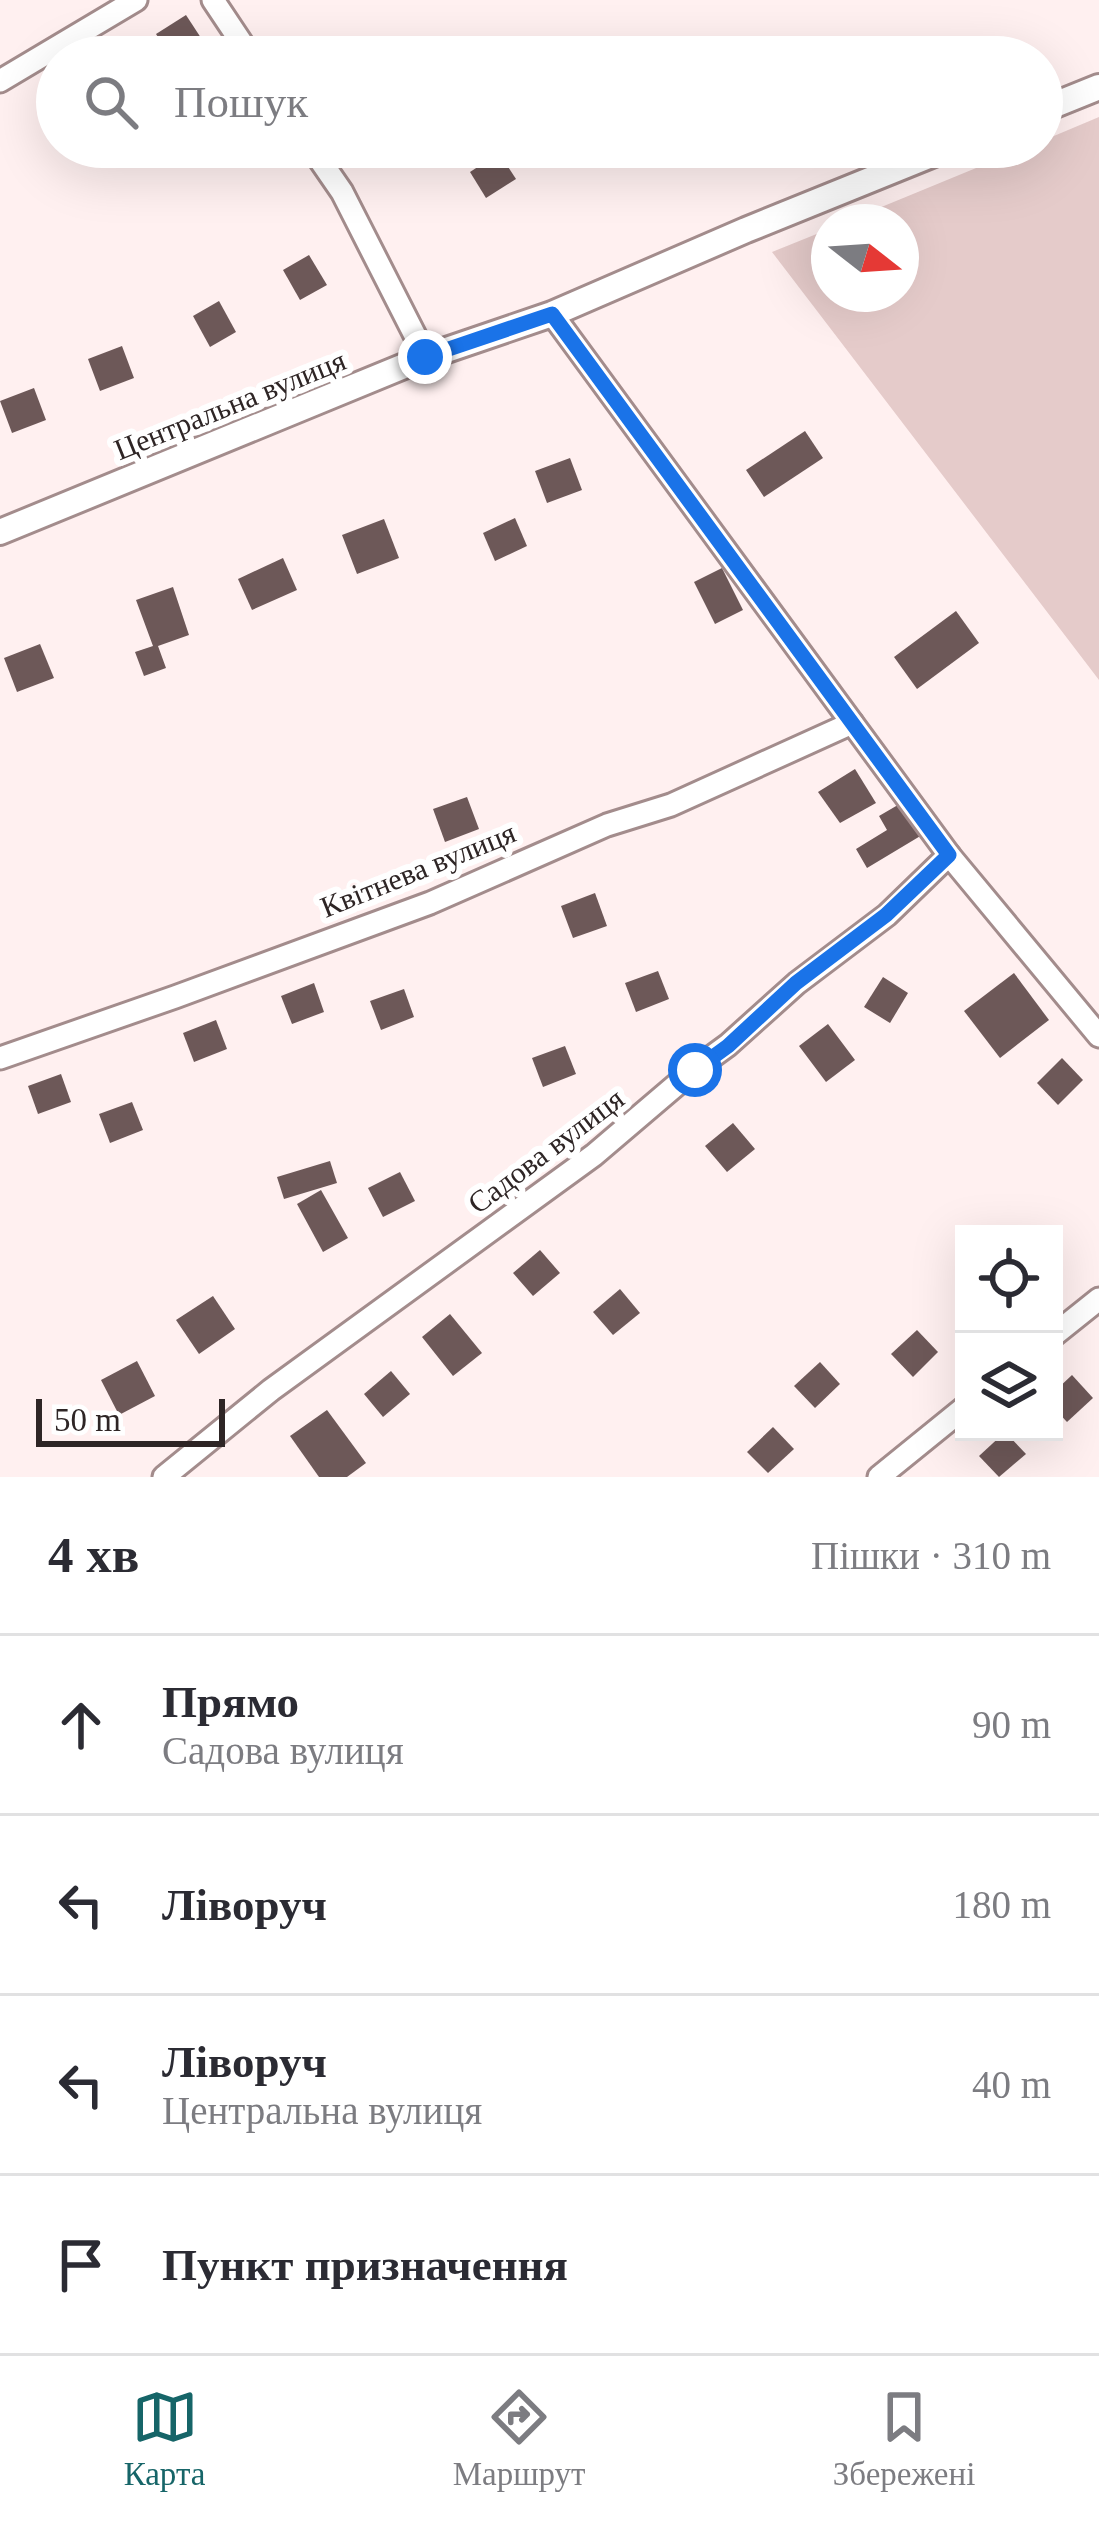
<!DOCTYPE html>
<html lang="uk">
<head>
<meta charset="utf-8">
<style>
  body { margin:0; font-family:Georgia,serif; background:#f2f2f3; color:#2b2b33 }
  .controls { position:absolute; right:36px; bottom:36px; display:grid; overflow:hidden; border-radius:0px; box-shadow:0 12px 48px #0002 }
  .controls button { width:108px; height:108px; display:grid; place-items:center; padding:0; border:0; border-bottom:3px solid #e1e1e2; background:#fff; color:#2b2b33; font:60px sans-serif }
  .compass { position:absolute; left:811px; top:204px; width:108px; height:108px; border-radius:50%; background:#fff; box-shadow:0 12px 48px #0002; rotate:107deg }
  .scale { position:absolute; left:36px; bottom:30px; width:189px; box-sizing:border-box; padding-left:12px; border:6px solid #2e2525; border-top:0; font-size:33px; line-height:42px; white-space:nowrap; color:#2e2525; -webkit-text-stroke:9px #fff; paint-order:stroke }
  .stop { position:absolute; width:36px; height:36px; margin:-27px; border:9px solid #1a73e8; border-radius:50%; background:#fff }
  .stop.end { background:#1a73e8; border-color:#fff; box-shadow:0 3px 12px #0008 }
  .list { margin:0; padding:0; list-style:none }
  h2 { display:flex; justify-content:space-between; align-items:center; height:156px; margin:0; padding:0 48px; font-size:51px }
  h2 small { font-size:39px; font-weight:400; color:#7c7c81 }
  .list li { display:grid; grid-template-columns:78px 1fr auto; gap:36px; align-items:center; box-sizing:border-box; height:180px; padding:0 48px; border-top:3px solid #e1e1e2 }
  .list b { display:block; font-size:45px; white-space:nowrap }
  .list p { margin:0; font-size:39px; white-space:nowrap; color:#7c7c81 }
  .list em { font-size:39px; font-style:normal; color:#7c7c81 }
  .icon { flex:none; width:66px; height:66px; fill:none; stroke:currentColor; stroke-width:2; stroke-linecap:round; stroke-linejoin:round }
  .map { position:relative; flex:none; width:1099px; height:1477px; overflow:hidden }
  .search { position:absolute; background:#fff; box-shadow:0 12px 48px #0002; left:36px; right:36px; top:36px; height:132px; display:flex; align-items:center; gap:30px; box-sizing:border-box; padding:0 42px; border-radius:66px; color:#7c7c81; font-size:45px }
  .sheet { height:876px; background:#fff }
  nav { display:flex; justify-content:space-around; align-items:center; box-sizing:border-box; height:168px; border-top:3px solid #e1e1e2; background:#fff; font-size:33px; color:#7c7c81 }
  nav a { display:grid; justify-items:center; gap:6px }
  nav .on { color:#166568 }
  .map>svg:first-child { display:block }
  .green { fill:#e5cbca }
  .building { fill:#6d5858 }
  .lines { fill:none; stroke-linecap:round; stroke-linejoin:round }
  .minor-casing { stroke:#a38c8c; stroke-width:27 }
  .tertiary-casing { stroke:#a38c8c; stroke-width:30 }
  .minor { stroke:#fff; stroke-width:21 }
  .tertiary { stroke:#fff; stroke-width:24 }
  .route { stroke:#1a73e8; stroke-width:15 }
  .labels { text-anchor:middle; stroke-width:12; stroke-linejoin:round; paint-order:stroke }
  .street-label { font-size:30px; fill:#2e2525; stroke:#fff }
</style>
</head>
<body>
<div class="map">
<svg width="1099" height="1477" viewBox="0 0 1099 1477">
  <rect width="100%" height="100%" fill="#fff0f0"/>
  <!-- green -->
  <path class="green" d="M1099,117V680L772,252L829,229V294H901V222H845L1027,147H1042V141Z"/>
  <!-- building -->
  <g class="building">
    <path d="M186,15L203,41L178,57H171L156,34Z"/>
    <path d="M557,147H586L565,160Z"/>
    <path d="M499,153L516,179L486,198L470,172Z"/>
    <path d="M309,255L327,285L300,300L283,270Z"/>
    <path d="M219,301L236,332L210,347L193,316Z"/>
    <path d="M122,346L134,378L100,391L88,359Z"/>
    <path d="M34,388L46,420L12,433L0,401Z"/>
    <path d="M805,431L823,458L764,497L746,470Z"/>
    <path d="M570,458L582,490L547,503L535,471Z"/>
    <path d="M515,518L527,546L495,561L483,533Z"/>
    <path d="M384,519L399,558L357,574L342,535Z"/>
    <path d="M283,558L297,590L252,610L238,579Z"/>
    <path d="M722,568L743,610L715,624L694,582Z"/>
    <path d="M173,587L189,635L158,646L166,668L144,676L135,652L153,646L136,600Z"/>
    <path d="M956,611L979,643L917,689L894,657Z"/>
    <path d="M40,644L54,678L17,692L4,658Z"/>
    <path d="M855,769L876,803L840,823L818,792Z"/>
    <path d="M467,797L479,829L445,842L433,809Z"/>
    <path d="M903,802L922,835L867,868L856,849L887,830L879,816Z"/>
    <path d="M595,893L607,926L573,938L561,906Z"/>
    <path d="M658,971L669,999L636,1012L625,983Z"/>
    <path d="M1014,973L1049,1020L1000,1058L964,1011Z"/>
    <path d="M883,977L908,993L890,1023L864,1007Z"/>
    <path d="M314,983L324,1012L292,1024L281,996Z"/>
    <path d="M404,989L414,1017L381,1030L370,1001Z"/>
    <path d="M216,1020L227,1049L194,1062L183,1033Z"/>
    <path d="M828,1024L855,1060L826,1082L799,1046Z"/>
    <path d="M565,1046L576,1074L543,1087L532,1058Z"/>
    <path d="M1062,1058L1083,1080L1058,1105L1037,1083Z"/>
    <path d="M61,1074L71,1102L38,1114L28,1086Z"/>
    <path d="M132,1102L143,1130L110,1143L99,1114Z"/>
    <path d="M733,1123L755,1149L727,1172L705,1146Z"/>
    <path d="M330,1161L337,1183L284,1199L277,1177Z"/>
    <path d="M400,1172L415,1201L383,1217L368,1188Z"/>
    <path d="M321,1190L348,1238L323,1252L297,1204Z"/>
    <path d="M540,1250L560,1273L533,1296L513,1273Z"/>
    <path d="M620,1289L640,1313L613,1335L593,1312Z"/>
    <path d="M213,1296L235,1329L199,1354L176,1320Z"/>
    <path d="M450,1314L482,1353L453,1376L422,1337Z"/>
    <path d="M917,1330L938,1352L913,1377L891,1354Z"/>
    <path d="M137,1361L155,1396L119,1415L101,1380Z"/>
    <path d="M820,1362L840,1384L815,1408L794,1386Z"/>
    <path d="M391,1371L410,1394L383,1417L364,1394Z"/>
    <path d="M1072,1375L1093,1398L1067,1422L1054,1408V1392Z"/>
    <path d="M327,1410L366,1463L347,1477H319L290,1436Z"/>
    <path d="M773,1427L794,1449L768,1473L747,1452Z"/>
    <path d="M1005,1432L1026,1454L999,1477L979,1456Z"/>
  </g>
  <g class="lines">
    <defs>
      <g id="minor">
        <path d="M213,0L251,57"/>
        <path d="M0,81L136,0"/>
        <path d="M311,147L342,192L426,357"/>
        <path d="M552,314L949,855L1099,1036"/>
        <path d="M0,1058L175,997L430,903L607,825L671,805L852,723"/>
        <path d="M1054,1335L1099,1299"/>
        <path d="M164,1477L271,1390L594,1155L695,1069L728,1045L797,983L887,915L949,855"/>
        <path d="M879,1477L964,1408"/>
      </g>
      <g id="tertiary">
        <path d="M1042,110L1099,87"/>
        <path d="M0,532L426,357L552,314L746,230L951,147"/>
      </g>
    </defs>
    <!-- minor casing -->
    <use href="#minor" class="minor-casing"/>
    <!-- tertiary casing -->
    <use href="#tertiary" class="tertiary-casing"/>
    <!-- minor -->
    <use href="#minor" class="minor"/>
    <!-- tertiary -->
    <use href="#tertiary" class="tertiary"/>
  </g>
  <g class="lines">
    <!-- route -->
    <path class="route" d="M425,357L552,314L949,855L886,915L796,983L728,1046L695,1070"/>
  </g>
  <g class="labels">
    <!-- street labels -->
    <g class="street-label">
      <text transform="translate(230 405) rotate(-22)" y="10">Центральна вулиця</text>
      <text transform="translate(418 870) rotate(-22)" y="10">Квітнева вулиця</text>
      <text transform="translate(546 1151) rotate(-37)" y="10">Садова вулиця</text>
    </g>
  </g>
</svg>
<div class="controls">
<button><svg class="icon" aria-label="locate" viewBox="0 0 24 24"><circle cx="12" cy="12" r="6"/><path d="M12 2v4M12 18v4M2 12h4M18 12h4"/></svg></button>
<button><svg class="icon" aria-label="layers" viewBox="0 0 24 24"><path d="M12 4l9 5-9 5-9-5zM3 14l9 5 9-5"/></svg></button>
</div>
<svg class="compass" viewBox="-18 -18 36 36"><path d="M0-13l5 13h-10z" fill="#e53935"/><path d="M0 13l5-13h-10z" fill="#7c7c81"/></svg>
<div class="scale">50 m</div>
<div class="stop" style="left:695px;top:1070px"></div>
<div class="stop end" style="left:425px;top:357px"></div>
<div class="search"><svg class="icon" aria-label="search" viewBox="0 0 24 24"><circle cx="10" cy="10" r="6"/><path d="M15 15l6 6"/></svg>Пошук</div>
</div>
<section class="sheet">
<h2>4 хв<small>Пішки · 310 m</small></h2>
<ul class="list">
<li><svg class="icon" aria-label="ahead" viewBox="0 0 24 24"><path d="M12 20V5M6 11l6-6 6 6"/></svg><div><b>Прямо</b><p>Садова вулиця</p></div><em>90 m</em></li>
<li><svg class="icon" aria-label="left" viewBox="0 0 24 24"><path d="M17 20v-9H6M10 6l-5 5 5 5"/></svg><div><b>Ліворуч</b></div><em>180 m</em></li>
<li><svg class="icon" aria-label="left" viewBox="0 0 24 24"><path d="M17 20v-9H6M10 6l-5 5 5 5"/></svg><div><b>Ліворуч</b><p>Центральна вулиця</p></div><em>40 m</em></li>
<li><svg class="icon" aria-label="arrive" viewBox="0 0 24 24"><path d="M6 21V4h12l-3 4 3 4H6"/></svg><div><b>Пункт призначення</b></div></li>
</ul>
</section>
<nav>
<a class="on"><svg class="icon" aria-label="map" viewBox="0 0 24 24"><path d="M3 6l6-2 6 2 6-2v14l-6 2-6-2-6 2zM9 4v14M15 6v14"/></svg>Карта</a>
<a><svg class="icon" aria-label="directions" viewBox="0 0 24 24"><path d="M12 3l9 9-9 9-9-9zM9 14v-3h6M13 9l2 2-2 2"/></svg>Маршрут</a>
<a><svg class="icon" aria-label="saved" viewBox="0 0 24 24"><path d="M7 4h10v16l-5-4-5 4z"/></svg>Збережені</a>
</nav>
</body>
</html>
